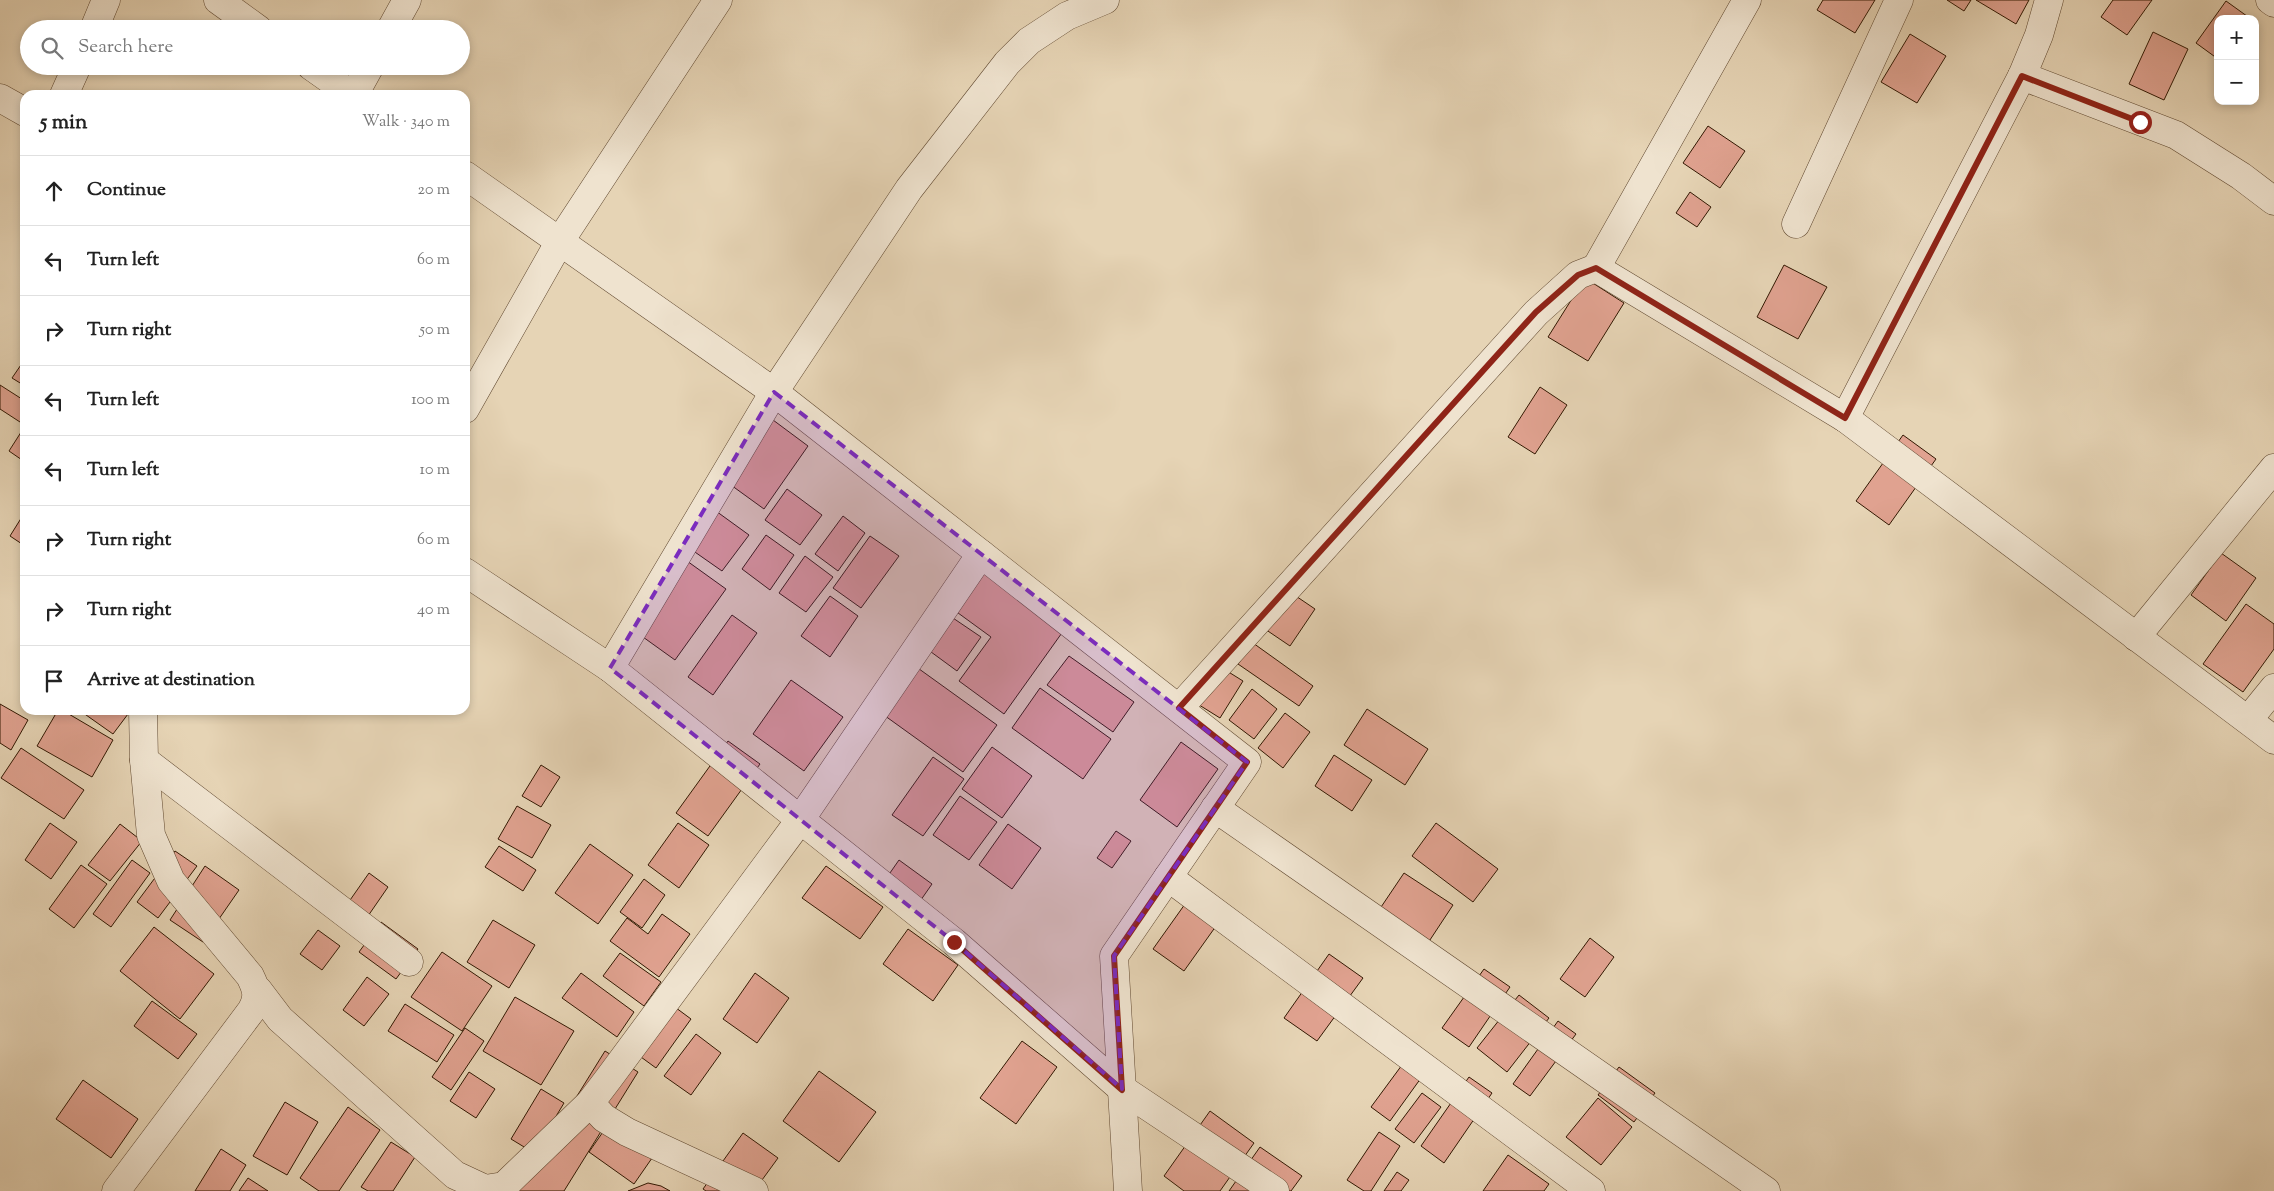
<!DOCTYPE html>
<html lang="en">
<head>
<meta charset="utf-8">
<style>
  body { margin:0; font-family:"Sorts Mill Goudy",serif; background:#f6f6f6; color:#222 }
  .controls { position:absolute; right:15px; top:15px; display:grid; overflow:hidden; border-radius:10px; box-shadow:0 2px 8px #0003 }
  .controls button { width:45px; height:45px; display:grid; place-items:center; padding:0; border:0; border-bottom:1px solid #e0e0e0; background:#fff; color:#222; font:25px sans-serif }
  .stop { position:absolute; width:15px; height:15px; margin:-11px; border:4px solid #8f2418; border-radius:50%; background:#fff }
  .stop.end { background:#8f2418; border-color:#fff; box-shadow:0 1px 5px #0008 }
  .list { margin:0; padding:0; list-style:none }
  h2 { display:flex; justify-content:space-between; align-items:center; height:65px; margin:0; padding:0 20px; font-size:21px }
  h2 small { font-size:16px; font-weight:400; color:#767676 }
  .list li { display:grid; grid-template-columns:32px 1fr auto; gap:15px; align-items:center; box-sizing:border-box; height:70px; padding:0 20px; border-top:1px solid #e0e0e0 }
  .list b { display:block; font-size:19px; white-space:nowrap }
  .list em { font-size:16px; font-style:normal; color:#767676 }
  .icon { flex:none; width:28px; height:28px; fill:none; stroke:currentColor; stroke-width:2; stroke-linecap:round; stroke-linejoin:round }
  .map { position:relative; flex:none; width:2274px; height:1191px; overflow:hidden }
  .search { position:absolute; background:#fff; box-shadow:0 2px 8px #0003; left:20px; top:20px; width:450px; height:55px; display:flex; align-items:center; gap:12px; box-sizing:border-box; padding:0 18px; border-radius:28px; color:#767676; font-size:19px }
  .panel { position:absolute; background:#fff; box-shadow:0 2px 8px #0003; left:20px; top:90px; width:450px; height:625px; border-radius:15px }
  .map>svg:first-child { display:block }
  .building { fill:#e0a290; stroke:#321802 }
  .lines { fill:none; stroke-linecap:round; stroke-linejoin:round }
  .minor-casing { stroke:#5f472f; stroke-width:29 }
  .tertiary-casing { stroke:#5f472f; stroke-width:29 }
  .minor { stroke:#efe3cf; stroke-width:28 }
  .tertiary { stroke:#efe3cf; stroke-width:28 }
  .route { stroke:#8f2418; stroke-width:6 }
  .marked { fill:#7b2cbf; fill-opacity:0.2; stroke:#7b2cbf; stroke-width:4; stroke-dasharray:10 6; stroke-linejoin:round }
</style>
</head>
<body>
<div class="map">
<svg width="2274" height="1191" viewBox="0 0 2274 1191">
  <rect width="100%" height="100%" fill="#e6d4b5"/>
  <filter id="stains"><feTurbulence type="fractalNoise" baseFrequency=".004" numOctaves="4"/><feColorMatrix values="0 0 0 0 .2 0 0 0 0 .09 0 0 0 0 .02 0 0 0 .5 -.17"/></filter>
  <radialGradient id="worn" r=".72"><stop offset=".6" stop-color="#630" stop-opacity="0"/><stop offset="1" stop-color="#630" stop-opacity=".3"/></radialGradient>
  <!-- building -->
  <g class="building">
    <path d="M1823,0H1875L1855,33L1817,10Z"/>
    <path d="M1947,0H1971L1964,11Z"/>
    <path d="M1976,0H2029L2016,24Z"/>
    <path d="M2113,0H2152L2127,35L2101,17Z"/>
    <path d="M2226,1L2251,19H2218V59L2196,43Z"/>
    <path d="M2153,32L2188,49L2164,100L2129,84Z"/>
    <path d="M1910,34L1946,56L1917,103L1881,82Z"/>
    <path d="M1708,126L1745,151L1720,188L1683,163Z"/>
    <path d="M1690,192L1711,207L1697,227L1676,213Z"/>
    <path d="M1784,265L1827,287L1798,339L1757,317Z"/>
    <path d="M1585,278L1624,303L1588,361L1548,337Z"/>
    <path d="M25,359V386L12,378Z"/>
    <path d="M0,385L25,401V415L20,422L0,409Z"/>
    <path d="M1540,387L1567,405L1535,454L1508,437Z"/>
    <path d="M769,417L808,446L764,509L724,480Z"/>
    <path d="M25,426V462L9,451Z"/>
    <path d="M1903,435L1936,459L1889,525L1856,501Z"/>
    <path d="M787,489L822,515L800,545L765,520Z"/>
    <path d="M709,506L749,535L722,571L682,543Z"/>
    <path d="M25,512V546L10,536Z"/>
    <path d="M843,516L865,533L838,571L815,554Z"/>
    <path d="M766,535L794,555L770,590L742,569Z"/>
    <path d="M870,536L899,556L861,608L833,588Z"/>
    <path d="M2221,553L2256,578L2226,621L2191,595Z"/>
    <path d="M805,556L833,577L806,612L779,593Z"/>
    <path d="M687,561L726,589L675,660L636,632Z"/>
    <path d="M982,571L1064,630L1004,714L959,681L991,637L954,610Z"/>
    <path d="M1284,588L1315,609L1290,646L1259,625Z"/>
    <path d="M830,596L858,616L830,657L801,636Z"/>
    <path d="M2246,604L2274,624V649L2243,692L2203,664Z"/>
    <path d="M732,615L757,633L713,695L688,677Z"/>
    <path d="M950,616L981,637L957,671L927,649Z"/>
    <path d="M1253,643L1313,686L1299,706L1238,664Z"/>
    <path d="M1069,656L1134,702L1113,732L1047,685Z"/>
    <path d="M915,666L997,725L963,772L881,713Z"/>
    <path d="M1219,666L1243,681L1220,718L1196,703Z"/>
    <path d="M791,680L843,717L804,771L753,734Z"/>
    <path d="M1040,688L1111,739L1083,779L1012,728Z"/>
    <path d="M1252,689L1277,709L1254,739L1229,720Z"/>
    <path d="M0,704L28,720L11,750L0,743Z"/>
    <path d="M1367,709L1428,749L1405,785L1344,745Z"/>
    <path d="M58,710H62L113,740L92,777L37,746Z"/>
    <path d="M79,710H131L113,734Z"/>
    <path d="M1285,713L1310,732L1283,768L1258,748Z"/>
    <path d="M728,741L760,764L708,836L676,813Z"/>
    <path d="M1181,742L1218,769L1177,827L1140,800Z"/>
    <path d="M992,747L1032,776L1002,818L962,789Z"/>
    <path d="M21,748L84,790L64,819L1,778Z"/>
    <path d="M1334,755L1372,780L1352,811L1315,786Z"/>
    <path d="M933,757L964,779L923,836L892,815Z"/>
    <path d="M541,765L560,777L541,807L522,796Z"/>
    <path d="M960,796L997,822L969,860L933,835Z"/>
    <path d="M517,806L551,825L532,858L498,839Z"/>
    <path d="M50,823L77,842L51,879L25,860Z"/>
    <path d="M678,823L709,845L679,888L648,865Z"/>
    <path d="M1436,823L1498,869L1473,902L1412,856Z"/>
    <path d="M120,824L142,841L110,881L88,865Z"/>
    <path d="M1008,824L1041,848L1012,889L979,865Z"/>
    <path d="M1116,831L1131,841L1112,868L1097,858Z"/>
    <path d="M590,844L633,875L598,924L555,893Z"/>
    <path d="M499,846L536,870L523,891L485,867Z"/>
    <path d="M175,851L197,866L158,918L137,902Z"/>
    <path d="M132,860L150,873L111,927L93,914Z"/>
    <path d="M899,860L932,884L909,917L876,893Z"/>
    <path d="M81,865L107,884L74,928L49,909Z"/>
    <path d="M205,866L239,890L203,942L170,920Z"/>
    <path d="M826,866L883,907L860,939L802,898Z"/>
    <path d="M369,873L388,887L368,916L348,903Z"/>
    <path d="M1404,873L1453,905L1424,949L1375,916Z"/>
    <path d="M644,879L665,895L642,928L620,912Z"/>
    <path d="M1195,890L1226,912L1184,971L1153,949Z"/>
    <path d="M662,914L690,934L659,977L610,941L627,918L648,934Z"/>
    <path d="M493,920L535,945L509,988L467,962Z"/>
    <path d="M381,922L418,949L396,979L359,952Z"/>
    <path d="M154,927L214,974L180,1019L120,971Z"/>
    <path d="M908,929L958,965L933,1001L883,964Z"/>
    <path d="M318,930L340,946L322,970L300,954Z"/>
    <path d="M1590,938L1614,957L1585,997L1560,979Z"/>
    <path d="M442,952L492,986L462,1031L411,997Z"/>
    <path d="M620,953L661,982L644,1006L603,976Z"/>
    <path d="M1329,954L1363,978L1317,1041L1284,1018Z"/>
    <path d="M1484,969L1510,987L1469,1047L1442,1028Z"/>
    <path d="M581,973L634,1012L617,1037L562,998Z"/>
    <path d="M755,973L789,998L757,1043L723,1019Z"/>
    <path d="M367,977L389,994L364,1026L343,1010Z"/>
    <path d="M1519,995L1549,1018L1507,1072L1477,1048Z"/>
    <path d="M515,997L574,1031L541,1085L483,1051Z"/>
    <path d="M664,999L691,1019L656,1068L630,1049Z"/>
    <path d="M152,1001L197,1034L178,1059L134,1026Z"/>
    <path d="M405,1004L454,1035L437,1062L388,1031Z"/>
    <path d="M1558,1021L1576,1034L1530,1096L1513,1084Z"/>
    <path d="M465,1028L484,1041L451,1090L432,1077Z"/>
    <path d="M696,1034L721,1053L691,1095L664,1076Z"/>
    <path d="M1022,1041L1057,1067L1016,1124L980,1098Z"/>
    <path d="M1416,1046L1434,1060L1390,1121L1371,1107Z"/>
    <path d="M605,1051L638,1072L564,1191H518Z"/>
    <path d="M1619,1067L1655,1093L1634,1122L1598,1095Z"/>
    <path d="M819,1071L876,1112L839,1162L783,1121Z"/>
    <path d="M469,1072L495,1089L476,1118L450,1101Z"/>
    <path d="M1469,1077L1492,1093L1444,1163L1421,1146Z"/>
    <path d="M83,1080L138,1119L111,1158L56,1119Z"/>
    <path d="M541,1089L564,1103L534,1153L511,1139Z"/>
    <path d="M1422,1093L1441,1107L1414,1143L1395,1129Z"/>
    <path d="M1598,1098L1632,1127L1601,1165L1566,1137Z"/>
    <path d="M285,1102L318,1122L287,1175L253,1156Z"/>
    <path d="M348,1107L380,1130L339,1191H319L300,1178Z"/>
    <path d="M1210,1111L1254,1143L1220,1191H1184L1164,1176Z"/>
    <path d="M614,1116L659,1148L634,1184L589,1152Z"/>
    <path d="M1379,1132L1400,1146L1371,1191H1364L1347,1180Z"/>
    <path d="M743,1133L778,1158L754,1191H706L703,1189Z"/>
    <path d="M391,1142L415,1157L393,1191H368L361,1187Z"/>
    <path d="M1260,1147L1302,1176L1291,1191H1229Z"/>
    <path d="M221,1149L246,1165L230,1191H195Z"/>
    <path d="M1508,1155L1549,1184L1544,1191H1483Z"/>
    <path d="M1397,1172L1409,1180L1401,1191H1384Z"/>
    <path d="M248,1178L268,1191H239Z"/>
    <path d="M648,1183L661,1186L670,1191H628Z"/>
  </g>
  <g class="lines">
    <defs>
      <g id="minor">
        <path d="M2270,0L2274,3"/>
        <path d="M94,29L106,0"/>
        <path d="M391,29L407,0"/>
        <path d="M2022,76L2176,135L2241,176L2274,201"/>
        <path d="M64,95L77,66"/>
        <path d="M354,95L370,66"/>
        <path d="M0,98L25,112"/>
        <path d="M1796,224L1899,0"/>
        <path d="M1596,268L1747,0"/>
        <path d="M465,409L560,241L718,0"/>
        <path d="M1845,418L2022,76L2039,35L2049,0"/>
        <path d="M465,572L610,668L954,942L1122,1089L1275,1191"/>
        <path d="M2136,637L2274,468"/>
        <path d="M610,668L774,392L909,189L1007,63L1029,41L1067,16L1105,0"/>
        <path d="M1179,708L1536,313L1578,275L1596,268L1845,418L2274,740"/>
        <path d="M2248,720L2274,688"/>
        <path d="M144,760L409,962"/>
        <path d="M1215,808L1766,1191"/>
        <path d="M1168,877L1591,1191"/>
        <path d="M258,990L280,1019L455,1175L485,1189L504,1186L590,1103L609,1078L800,820L981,554"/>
        <path d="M590,1103L604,1118L627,1132L754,1191"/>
        <path d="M116,1191L251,1011C259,997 257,990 250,976L171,881L151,835L144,760L143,710"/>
      </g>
      <g id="tertiary">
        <path d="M218,0L258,29"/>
        <path d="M311,66L352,95"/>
        <path d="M465,175L774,392L1247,762L1114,956L1128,1191"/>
      </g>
    </defs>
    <!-- minor casing -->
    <use href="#minor" class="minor-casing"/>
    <!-- tertiary casing -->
    <use href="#tertiary" class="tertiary-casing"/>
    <!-- minor -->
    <use href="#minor" class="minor"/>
    <!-- tertiary -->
    <use href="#tertiary" class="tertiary"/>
  </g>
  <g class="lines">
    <!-- route -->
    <path class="route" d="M954,942L1122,1090L1114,956L1247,762L1179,708L1536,312L1578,275L1596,268L1845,418L2022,76L2140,122"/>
  </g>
  <!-- marked area -->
  <path class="marked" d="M774,392L1247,762L1114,956L1122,1089L954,942L610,668Z"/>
  <rect width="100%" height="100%" filter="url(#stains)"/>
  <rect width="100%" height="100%" fill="url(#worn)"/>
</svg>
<div class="controls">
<button>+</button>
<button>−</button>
</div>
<div class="stop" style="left:2140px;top:122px"></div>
<div class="stop end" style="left:954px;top:942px"></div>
<div class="search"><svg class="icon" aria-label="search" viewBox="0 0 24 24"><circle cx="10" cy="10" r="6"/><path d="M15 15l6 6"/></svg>Search here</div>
<section class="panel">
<h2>5 min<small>Walk · 340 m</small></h2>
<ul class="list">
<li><svg class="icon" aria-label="ahead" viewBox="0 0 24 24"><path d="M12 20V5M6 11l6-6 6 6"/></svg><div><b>Continue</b></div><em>20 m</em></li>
<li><svg class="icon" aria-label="left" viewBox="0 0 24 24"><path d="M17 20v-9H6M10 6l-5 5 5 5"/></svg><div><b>Turn left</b></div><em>60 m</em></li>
<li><svg class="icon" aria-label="right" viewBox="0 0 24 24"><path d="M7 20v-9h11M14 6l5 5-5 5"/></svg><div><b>Turn right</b></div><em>50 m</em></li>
<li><svg class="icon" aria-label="left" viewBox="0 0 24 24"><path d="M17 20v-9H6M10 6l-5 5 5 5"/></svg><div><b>Turn left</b></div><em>100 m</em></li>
<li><svg class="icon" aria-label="left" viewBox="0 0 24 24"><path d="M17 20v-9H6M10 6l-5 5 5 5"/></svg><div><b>Turn left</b></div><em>10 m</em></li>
<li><svg class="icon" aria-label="right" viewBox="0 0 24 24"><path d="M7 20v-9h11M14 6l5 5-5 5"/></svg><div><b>Turn right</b></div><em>60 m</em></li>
<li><svg class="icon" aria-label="right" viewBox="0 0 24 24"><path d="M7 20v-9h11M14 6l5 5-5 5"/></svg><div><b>Turn right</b></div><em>40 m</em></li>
<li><svg class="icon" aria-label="arrive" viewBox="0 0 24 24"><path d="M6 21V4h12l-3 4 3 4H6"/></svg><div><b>Arrive at destination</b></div></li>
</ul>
</section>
</div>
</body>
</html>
